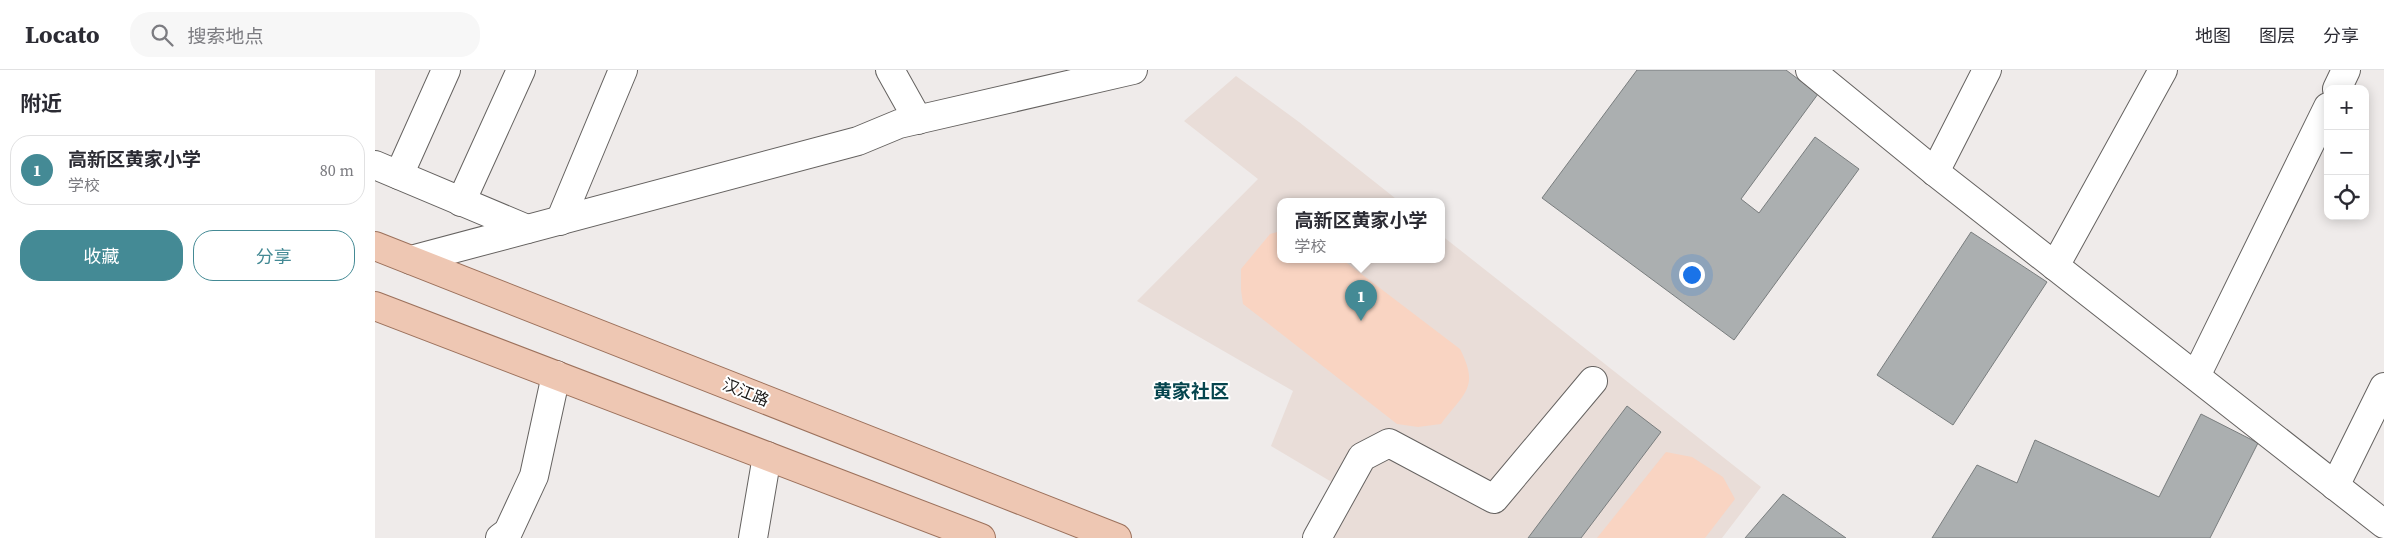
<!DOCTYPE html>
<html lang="zh">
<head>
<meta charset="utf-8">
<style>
  body { margin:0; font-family:"Source Serif 4","Noto Sans SC",serif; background:#f7f7f7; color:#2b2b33 }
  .controls { position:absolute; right:15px; top:15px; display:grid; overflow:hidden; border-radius:10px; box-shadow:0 2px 12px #0003 }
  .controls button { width:45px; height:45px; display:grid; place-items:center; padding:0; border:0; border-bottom:1px solid #e1e1e2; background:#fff; color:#2b2b33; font:25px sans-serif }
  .you { position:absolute; left:1316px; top:204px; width:18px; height:18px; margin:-12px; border:4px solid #fff; border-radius:50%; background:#1a73e8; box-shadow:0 0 0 8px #1a73e833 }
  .badge { display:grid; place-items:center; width:32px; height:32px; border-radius:50%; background:#448a95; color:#fff; font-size:16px; font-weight:700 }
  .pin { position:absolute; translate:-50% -41px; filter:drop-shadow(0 1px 2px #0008) }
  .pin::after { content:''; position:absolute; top:26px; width:18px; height:15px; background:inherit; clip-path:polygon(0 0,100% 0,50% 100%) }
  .popup { position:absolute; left:902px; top:128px; width:168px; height:65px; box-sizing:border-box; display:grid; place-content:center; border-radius:10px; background:#fff; filter:drop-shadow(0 1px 4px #0005); font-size:16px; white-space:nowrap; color:#7c7c81 }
  .popup b { font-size:19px; color:#2b2b33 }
  .popup::after { content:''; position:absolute; left:50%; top:100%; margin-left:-10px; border:10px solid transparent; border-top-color:#fff }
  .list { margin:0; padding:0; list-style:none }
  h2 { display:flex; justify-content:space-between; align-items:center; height:65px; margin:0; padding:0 20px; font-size:21px }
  h2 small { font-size:16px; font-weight:400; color:#7c7c81 }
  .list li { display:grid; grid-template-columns:32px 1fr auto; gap:15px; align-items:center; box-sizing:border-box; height:70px; margin:0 10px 10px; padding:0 10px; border:1px solid #e1e1e2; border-radius:20px }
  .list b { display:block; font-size:19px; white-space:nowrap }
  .list p { margin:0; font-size:16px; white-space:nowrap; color:#7c7c81 }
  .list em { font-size:16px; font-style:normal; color:#7c7c81 }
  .actions { display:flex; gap:10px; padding:15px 20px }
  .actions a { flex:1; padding:11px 0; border:1px solid #448a95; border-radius:20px; text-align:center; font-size:18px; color:#448a95 }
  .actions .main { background:#448a95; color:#fff }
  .icon { flex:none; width:28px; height:28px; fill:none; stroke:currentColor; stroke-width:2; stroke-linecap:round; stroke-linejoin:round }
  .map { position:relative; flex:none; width:2009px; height:468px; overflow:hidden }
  header { display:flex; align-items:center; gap:30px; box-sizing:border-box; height:70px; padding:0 25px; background:#fff; border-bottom:1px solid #e1e1e2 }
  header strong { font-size:24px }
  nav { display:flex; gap:28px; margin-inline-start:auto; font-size:18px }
  .search { width:350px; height:45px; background:#f7f7f7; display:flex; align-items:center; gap:12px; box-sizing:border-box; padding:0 18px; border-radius:20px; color:#7c7c81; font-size:19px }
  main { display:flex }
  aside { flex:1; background:#fff }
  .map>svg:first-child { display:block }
  .built { fill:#e9ddd8 }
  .green { fill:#f9d4c2 }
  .building { fill:#abafb0; stroke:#797d7e }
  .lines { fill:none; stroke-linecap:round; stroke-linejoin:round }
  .minor-casing { stroke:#656260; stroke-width:30 }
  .major-casing { stroke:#9c715c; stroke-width:30 }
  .minor { stroke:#fff; stroke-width:28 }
  .major { stroke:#eec7b3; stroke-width:28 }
  .labels { text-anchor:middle; stroke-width:4; stroke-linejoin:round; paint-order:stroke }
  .street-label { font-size:16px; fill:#181716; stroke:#fff }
  .quarter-label { font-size:19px; font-weight:bold; fill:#05454e; stroke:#fff }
</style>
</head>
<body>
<header>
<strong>Locato</strong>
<div class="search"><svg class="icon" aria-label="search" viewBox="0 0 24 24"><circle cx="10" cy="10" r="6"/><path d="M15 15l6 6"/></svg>搜索地点</div>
<nav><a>地图</a><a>图层</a><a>分享</a></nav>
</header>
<main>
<aside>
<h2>附近<small></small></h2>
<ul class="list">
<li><span class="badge">1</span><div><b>高新区黄家小学</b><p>学校</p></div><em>80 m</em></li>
</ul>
<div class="actions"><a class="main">收藏</a><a>分享</a></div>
</aside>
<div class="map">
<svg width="2009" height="468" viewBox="0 0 2009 468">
  <rect width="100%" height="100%" fill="#efebea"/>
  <!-- built -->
  <path class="built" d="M861,6L924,52L1025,132H906V190H1066V165L1386,417L1347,468H958L938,460L960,414L896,376L918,321L762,231L883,109L809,51Z"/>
  <!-- green -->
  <g class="green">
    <path d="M906,161V190H968L1085,279C1105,318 1089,323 1066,354L1043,357L1022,354L868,234L866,220V199L895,164Z"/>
    <path d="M1291,382L1317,387L1348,407L1360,429L1330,468H1222Z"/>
  </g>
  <!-- building -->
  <g class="building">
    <path d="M1262,0H1411L1443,24L1366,129L1384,143L1440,67L1484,99L1359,270L1167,128Z"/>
    <path d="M1596,162L1672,212L1578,355L1502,305Z"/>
    <path d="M1252,336L1286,362L1206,468H1153Z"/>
    <path d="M1826,344L1883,373L1835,468H1557L1602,395L1642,413L1660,370L1784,427Z"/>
    <path d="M1408,424L1471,468H1370Z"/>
  </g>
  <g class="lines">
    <defs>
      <g id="minor">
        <path d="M515,0L543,50"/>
        <path d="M1435,0L1560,102L2009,454"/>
        <path d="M1962,19L1971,0"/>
        <path d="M0,95L152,159"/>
        <path d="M1560,102L1612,0"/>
        <path d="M24,105L71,0"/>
        <path d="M86,132L146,0"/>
        <path d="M185,151L248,0"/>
        <path d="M36,190L483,71L524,54L758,0"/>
        <path d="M1680,196L1788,0"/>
        <path d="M1821,306L1953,37"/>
        <path d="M1960,416L2009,317"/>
        <path d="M125,468L133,462L159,406L181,305"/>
        <path d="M378,468L392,386"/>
        <path d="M942,468L987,387L1014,373L1119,429L1218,311"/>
      </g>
      <g id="major">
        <path d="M0,176L742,468"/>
        <path d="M0,236L606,468"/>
      </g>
    </defs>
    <!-- minor casing -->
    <use href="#minor" class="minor-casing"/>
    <!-- major casing -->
    <use href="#major" class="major-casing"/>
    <!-- minor -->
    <use href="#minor" class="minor"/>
    <!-- major -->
    <use href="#major" class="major"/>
  </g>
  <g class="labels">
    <!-- street labels -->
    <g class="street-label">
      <text transform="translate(371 322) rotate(22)" y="6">汉江路</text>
    </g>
    <!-- quarter labels -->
    <g class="quarter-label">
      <text x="816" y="328">黄家社区</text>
    </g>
  </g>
</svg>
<div class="controls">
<button>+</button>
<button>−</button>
<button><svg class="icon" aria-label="locate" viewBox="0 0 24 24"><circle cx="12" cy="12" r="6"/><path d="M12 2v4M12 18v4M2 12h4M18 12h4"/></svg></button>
</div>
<div class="you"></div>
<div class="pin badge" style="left:986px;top:251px">1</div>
<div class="popup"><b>高新区黄家小学</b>学校</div>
</div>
</main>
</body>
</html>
